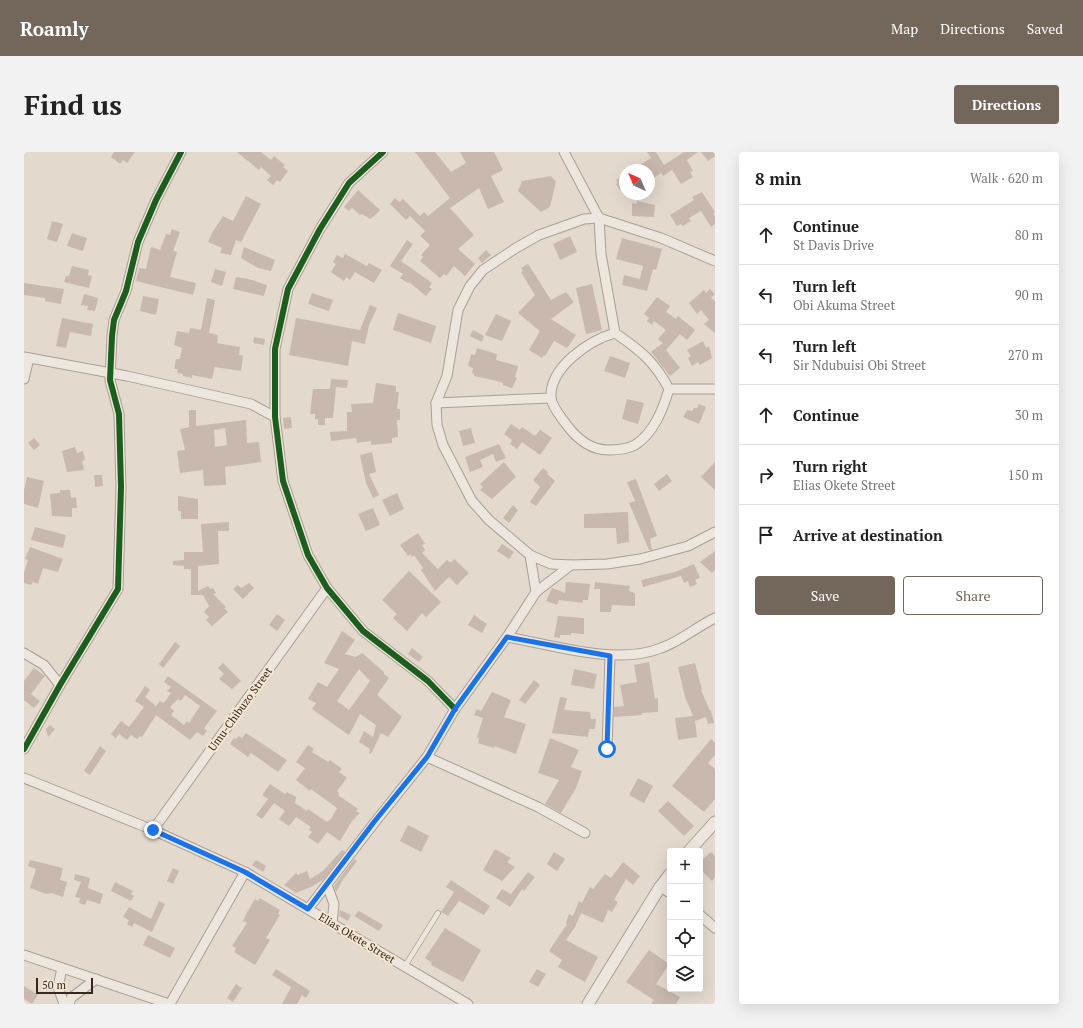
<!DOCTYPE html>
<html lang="en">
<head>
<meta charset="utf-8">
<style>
  body { margin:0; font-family:"PT Serif",serif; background:#f2f2f2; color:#222 }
  .controls { position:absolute; right:12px; bottom:12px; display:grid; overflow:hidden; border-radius:4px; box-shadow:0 4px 16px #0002 }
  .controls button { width:36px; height:36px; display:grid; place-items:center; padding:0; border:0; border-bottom:1px solid #e0e0e0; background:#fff; color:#222; font:20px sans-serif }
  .compass { position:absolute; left:595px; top:12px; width:36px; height:36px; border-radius:50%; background:#fff; box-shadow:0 4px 16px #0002; rotate:316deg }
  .scale { position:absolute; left:12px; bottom:10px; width:57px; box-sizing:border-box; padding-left:4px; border:2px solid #37271e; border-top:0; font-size:11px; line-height:14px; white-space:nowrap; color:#37271e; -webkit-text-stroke:3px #f5e7d3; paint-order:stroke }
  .stop { position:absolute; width:12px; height:12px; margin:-9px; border:3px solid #1a73e8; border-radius:50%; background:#fff }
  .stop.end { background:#1a73e8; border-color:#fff; box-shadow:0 1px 4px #0008 }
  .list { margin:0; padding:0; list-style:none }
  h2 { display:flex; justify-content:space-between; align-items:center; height:52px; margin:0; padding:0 16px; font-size:17px }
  h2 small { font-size:13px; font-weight:400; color:#767676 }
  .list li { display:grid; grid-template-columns:26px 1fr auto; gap:12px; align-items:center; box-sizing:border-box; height:60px; padding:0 16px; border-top:1px solid #e0e0e0 }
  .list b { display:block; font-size:15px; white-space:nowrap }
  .list p { margin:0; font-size:13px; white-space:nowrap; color:#767676 }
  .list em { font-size:13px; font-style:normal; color:#767676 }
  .actions { display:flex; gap:8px; padding:12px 16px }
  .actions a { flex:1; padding:9px 0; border:1px solid #73665b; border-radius:4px; text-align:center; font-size:14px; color:#73665b }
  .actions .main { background:#73665b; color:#fff }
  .icon { flex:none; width:22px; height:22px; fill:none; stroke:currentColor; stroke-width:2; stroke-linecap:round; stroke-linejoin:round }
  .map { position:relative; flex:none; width:691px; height:852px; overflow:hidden; border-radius:4px }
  header { display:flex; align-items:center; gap:24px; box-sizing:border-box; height:56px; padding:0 20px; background:#73665b; color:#fff }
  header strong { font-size:19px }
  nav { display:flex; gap:22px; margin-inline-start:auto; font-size:14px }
  .intro { display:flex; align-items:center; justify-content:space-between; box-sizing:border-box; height:96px; padding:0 24px }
  h1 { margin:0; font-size:28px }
  .button { padding:10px 18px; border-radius:4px; background:#73665b; color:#fff; font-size:14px; font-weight:700 }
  main { display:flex; gap:24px; padding:0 24px }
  aside { flex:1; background:#fff; border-radius:4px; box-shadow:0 4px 16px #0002 }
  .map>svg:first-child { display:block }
  .building { fill:#c8b8ae; fill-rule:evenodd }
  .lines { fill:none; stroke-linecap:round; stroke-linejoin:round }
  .service-casing { stroke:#a89f96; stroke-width:6 }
  .minor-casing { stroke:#a89f96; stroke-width:11 }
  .tertiary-casing { stroke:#a89f96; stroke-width:13 }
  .service { stroke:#ece6de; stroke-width:4.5 }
  .minor { stroke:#ece6de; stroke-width:9 }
  .tertiary { stroke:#ece6de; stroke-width:11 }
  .cycleway-casing { stroke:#f5e7d3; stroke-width:8 }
  .cycleway { stroke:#1b5e20; stroke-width:6 }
  .route { stroke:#1a73e8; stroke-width:5 }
  .labels { text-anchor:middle; stroke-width:4; stroke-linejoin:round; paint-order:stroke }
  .street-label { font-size:11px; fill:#37271e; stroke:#f5e7d3 }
</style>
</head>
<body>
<header>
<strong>Roamly</strong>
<nav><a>Map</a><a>Directions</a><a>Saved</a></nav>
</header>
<div class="intro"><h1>Find us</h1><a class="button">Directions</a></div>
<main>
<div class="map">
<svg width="691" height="852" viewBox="0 0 691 852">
  <rect width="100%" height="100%" fill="#e3dacd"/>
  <!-- building -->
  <g class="building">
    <path d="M90,0H111L103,11L99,8L96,12L87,5Z"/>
    <path d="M213,0H237L247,8L250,4L261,13L259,15L264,19L256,30L253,28L249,33L243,28L247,24L237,15L235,18Z"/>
    <path d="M391,0H411L427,20L442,11L436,0H470L479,18L467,24L480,50L464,57L455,36L426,56L450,83L434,97L451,112L441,124L430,114L422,124L420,122L416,126L396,109L399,105L397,103L406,93L396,84L401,79L386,64L382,68L366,52L371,46L375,50L379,47L396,64L400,60L404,64L426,46Z"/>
    <path d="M623,0H632L640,13L660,0H674L663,8L669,19L666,20L669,25L657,32L648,18L639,24L637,21L625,29V18H608L627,6Z"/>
    <path d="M677,0H691V4L684,9Z"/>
    <path d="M601,23V35L596,38L592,32L594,31L592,28Z"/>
    <path d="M527,24L532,30L526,55L517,60L494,39L498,29Z"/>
    <path d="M334,38L356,58L349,65L346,67L338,62L336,63L328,56L325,59L320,55Z"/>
    <path d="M678,40L691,60L689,61L691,65V72L687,75L677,59L665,66L667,69L659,74L657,72L653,74L646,63L670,48L668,45Z"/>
    <path d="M222,44L237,52L217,90L212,88L207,103L196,101L198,96L184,90L188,81L199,64L209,69Z"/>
    <path d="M613,49L631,53L630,65L608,64V51L613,52Z"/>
    <path d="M28,69L39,72L33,90L23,87Z"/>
    <path d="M148,77L156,80L149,99L153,100L146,125L172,131L169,143L112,129L115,116L122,117L127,95L136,98L142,82L146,83Z"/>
    <path d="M48,81L63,86L59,99L43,94Z"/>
    <path d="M546,84L553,100L536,108L529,92Z"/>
    <path d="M598,86L638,97L632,118L629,117L623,139L598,133L600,123L616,127L619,114L592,107Z"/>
    <path d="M383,88L389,92L377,109L408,131L405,135L408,137L402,144L385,130L384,131L376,126L379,122L366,114Z"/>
    <path d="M220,95L251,108L247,119L234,116L217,106Z"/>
    <path d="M462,98L467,103L458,111L454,106Z"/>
    <path d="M321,102L343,114L345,111L358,118L350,131L331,120L326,128L322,125L320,129L307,120L312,112L309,110L313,103L319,106Z"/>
    <path d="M504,112L527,148L542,140L550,150L527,167L552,183L543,196L530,189L521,204L520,203L518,206L505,198L516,179L494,161L511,143L497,120L499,119L497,116Z"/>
    <path d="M48,114L65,118L64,123L68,124L65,136L40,130L42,124H45Z"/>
    <path d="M191,117L202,120L198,134L187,130Z"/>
    <path d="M212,125L225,127L243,133L240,144L209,137Z"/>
    <path d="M0,131L40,137L37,152L21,149V146L0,143Z"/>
    <path d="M568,132L578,178L562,182L552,136Z"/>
    <path d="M686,137L691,142L687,146L691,149V181L680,172L685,168L677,158L673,162L665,151L680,138L682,141Z"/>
    <path d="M288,141L309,148L305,159L284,152Z"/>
    <path d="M60,142L74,146L71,159L63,158L64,154L57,153Z"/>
    <path d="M119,144L135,147L132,163L116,159Z"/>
    <path d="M633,145L646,154L642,160L652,167L654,164L671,178L663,188L656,182L642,198L656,216L646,224L627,200L639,191L634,187L642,178L630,169L628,173L623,169L625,166L620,162Z"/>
    <path d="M183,146L191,148L185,181L194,183L193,191L216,195L215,203L219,204L217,219L191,215L188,227L168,223V226L159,224V222L153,221L154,217H150L152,207H156L158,196L150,193L153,179L165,181L166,176L177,178Z"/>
    <path d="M346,153L353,156L345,173L341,192L328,189L324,214L265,203L272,166L336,178Z"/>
    <path d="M374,161L412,174L407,191L369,178Z"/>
    <path d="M472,162L487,169L478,189L461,183Z"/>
    <path d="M38,166L69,172L67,184L46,180L42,196L32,194Z"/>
    <path d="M449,178L460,184L458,190L446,184Z"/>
    <path d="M230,185L241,187L240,193L229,191Z"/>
    <path d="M679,189L682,196L685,194L688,206L676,213L674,210L668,214L664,206L667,204L663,198Z"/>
    <path d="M453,196L473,202L472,208L494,214L491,225L493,226L488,236L479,233V231L473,229L450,224V222L448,221L449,216L444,214L447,202L451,203Z"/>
    <path d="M586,204L606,211L601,226L580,219Z"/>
    <path d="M307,227L324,228L323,236L312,235L309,266H301V273H294V267H291V262H286L289,237H306Z"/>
    <path d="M352,231L372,234V240H375L373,257H376V268H373L374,285L368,286V291L347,293V289L333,291L332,286L307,289L306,280L323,279V260H328L327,252L349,251Z"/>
    <path d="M603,247L620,251L614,272L598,267Z"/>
    <path d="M675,252L682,255L675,272L659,265L663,258L668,259L670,256H673Z"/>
    <path d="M165,258H172V274L222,268L223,291L235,290L237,310L201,315L202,333L180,334L179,318L156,321L153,299L161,298L156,277L165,275ZM201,276L203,293L191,295L190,278Z"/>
    <path d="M267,265L268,276L260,277L259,266Z"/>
    <path d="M487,272L496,278L498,275L511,284L516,278L528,286L516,303L498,290L493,297L486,292L488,288L480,282Z"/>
    <path d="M447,276L451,291L439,294L435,279Z"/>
    <path d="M10,286L16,293L10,298L4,291Z"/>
    <path d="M475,292L482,306L472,310L469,302L456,308L459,315L446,320L441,305Z"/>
    <path d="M51,295L53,301L59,299L61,308L58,309L60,318L43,320L38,299Z"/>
    <path d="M348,300L352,320L345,322L355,343L349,346L342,331L336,303Z"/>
    <path d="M480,310L492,325L468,347L456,338L459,335L456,332Z"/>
    <path d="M691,310V338L677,325Z"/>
    <path d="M519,316L524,320L523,322L531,329L512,354L506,350L516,335L509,328Z"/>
    <path d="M643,322L648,329L635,339L630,332Z"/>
    <path d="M70,323H78L79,334L71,335Z"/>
    <path d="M3,325L20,329L14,356L0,352V338Z"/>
    <path d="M612,327L633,384L626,387L628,398H625L605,351L611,349L603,330Z"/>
    <path d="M36,338H46L47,346L52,345L53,356H48V365L28,364L26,342L36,341Z"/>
    <path d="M373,341L380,357L366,364L358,348Z"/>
    <path d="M154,344L174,347V367H157V359H154Z"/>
    <path d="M489,353L494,358L485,371L479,366Z"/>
    <path d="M349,356L356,373L342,379L334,362Z"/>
    <path d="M604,360L605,390L593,392L592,376H560V362Z"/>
    <path d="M205,370V379H194L195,412L174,414V439L184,434L186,437L189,436L192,441L189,442L202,455L200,456L204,460L188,474L182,468L185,465L180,460L185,454L179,443H167V417H160V414L149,413V409L160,408V400H179L177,372Z"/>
    <path d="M11,375L42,383L39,396L7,388Z"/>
    <path d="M394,381L401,392L398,393L401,398L398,401L414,417L423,408L427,411L430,407L445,421L433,433L425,425L411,439L397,418L399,416L390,403L388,405L386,402L384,404L376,393Z"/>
    <path d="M478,392L490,400L485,407L473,399Z"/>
    <path d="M6,395L39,407L34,420L19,416L14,432L9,430L7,433L0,431V421L4,408L1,407Z"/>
    <path d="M691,399V418L688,421L676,410Z"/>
    <path d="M670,412L676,426L671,428L673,432L666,435L664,429L660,431L657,424L619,435L617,428L651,420Z"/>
    <path d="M385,419L417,450L402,465L398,461L383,479L369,466L373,462L358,448Z"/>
    <path d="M542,430L566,432L564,448H559V451L535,448L533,453L522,449L528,436L541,441Z"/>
    <path d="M571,430L606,434L605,439L611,441V454L588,453L587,460H576V437H570Z"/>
    <path d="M225,431L230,436L219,447L209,437L214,433L217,436Z"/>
    <path d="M253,462L261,468L253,479L245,473Z"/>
    <path d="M450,463L463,472L458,481L444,473Z"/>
    <path d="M534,464L560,466V482L547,481V483H536V486L530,485Z"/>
    <path d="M318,479L331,488L321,502L332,505L338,501L360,520V522L365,526L353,543L378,565L364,585L357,581L347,602L345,601L346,597L335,590L340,579L349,585L352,573L336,562L325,583L288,557L292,551L284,547L294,530L303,535L315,517L300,511ZM335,517L346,529L325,558L313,549Z"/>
    <path d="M151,490L156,494L139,516L135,512Z"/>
    <path d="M388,496L399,505L395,510L384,502Z"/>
    <path d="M625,510L631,547L634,546V560L618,561V563L590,565V555L600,554L596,533L613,530L610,513Z"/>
    <path d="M199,511L217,529L208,537L195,527L200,522L194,516Z"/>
    <path d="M671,511L678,538H677L686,559L687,558L690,571L684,572L682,565L671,569L673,585L654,588L651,566L669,564L661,545L654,515Z"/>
    <path d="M10,516L21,524L7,542L16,549L10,556L0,548V529Z"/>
    <path d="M550,517L573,522L570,537L547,533Z"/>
    <path d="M144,524L193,559L180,576L183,579L179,584L173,580L166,588L132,563L118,585L116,584L113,587L107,583L103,588L95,582L92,586L87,582L97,569L105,575L120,555L111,549L121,534L126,538L121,545L132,554L136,549L140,551L147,541L143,539L147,535L140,530ZM161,543L176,554L165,571L163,569L160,573L147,563L150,559L146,555L154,547L157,549Z"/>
    <path d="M510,528L516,533L501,552L495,548Z"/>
    <path d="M468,540L487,548L480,565L502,572L492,602L470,594V596L454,591L455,586L453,585L459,566L450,563L453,557L457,559Z"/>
    <path d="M536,545L543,546L540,558L566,560L567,567H572L571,577H565L564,585L528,581Z"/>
    <path d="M26,573L31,577L24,585L22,577Z"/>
    <path d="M222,581L263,608L254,620L227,601L224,605L206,592L210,586L212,587L215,584L218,586Z"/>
    <path d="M526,586L555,598L547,615L558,619L552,636L537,661L521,652L535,628L514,621Z"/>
    <path d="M687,587L691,591V603L684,611L691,617V647L680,660L648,634Z"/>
    <path d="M284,593L290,597L288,600L304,610L306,608L318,617L315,620L323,626L313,639L315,641L314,643L334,657L332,659L336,661L328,669L316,689L303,680L294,692L284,685L288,680L285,678L287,675L272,665L265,674L255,667L261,659L250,651L238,667L232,663L244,647L238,643L246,632L261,642L263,640L272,645L271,651L283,659L284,657L303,670L307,667L313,656L287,637L286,639L272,628L281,616L272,610Z"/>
    <path d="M76,594L82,599L66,623L60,619Z"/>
    <path d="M614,626L629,634L620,651L605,643Z"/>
    <path d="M644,649L670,674L660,684L634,659Z"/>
    <path d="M384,673L405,684L397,700L376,689Z"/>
    <path d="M471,697L487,706L483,710L491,715L478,729L459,718Z"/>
    <path d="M318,698L321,700L300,727L289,734L272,741L260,733L272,721L274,723L283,719L286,727L299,719Z"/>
    <path d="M530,700L541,707L533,719L523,712Z"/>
    <path d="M687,700L691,704V725L688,729L676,717V710Z"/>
    <path d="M330,707L333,709L318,729L312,740L310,734Z"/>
    <path d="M6,708L39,716L36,728L43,730L39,745L27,741L22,742L6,736L12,717L4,714Z"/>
    <path d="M232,708L242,714L239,720L228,713Z"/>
    <path d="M599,710L616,724L609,733L602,727L590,748L594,750L588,760L584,758L579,771L557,761L551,775L542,788L574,805L561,830L534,815L538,808L525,799L543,772L542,771L545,762L549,764L555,749L558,751L566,735L569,737L581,722L587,726Z"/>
    <path d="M149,716L155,719L149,732L143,729Z"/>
    <path d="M504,720L511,725L500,739L498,737L486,755L472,746L478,737L487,742Z"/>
    <path d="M51,722L66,726L64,736L79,742L76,752L63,748L61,753L55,751L56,746L51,745L57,730L50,728Z"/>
    <path d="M427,728L466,754L460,763L435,749L424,764L417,760L430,740L422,735Z"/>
    <path d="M91,730L109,739L107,742L110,744L107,749L87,739Z"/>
    <path d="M236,746L256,758L254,762L256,763L242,786L246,788L231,813L210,800L212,796L208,794L223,771L219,769L222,762L231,747L234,749Z"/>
    <path d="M135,749L141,752L128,780L110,771L108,775L103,772L105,768L99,765L105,755L127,767Z"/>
    <path d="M316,758L327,763L324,769L315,764Z"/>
    <path d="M335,759L359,773L355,779L330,764Z"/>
    <path d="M421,776L457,798L439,830L407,813L408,811L401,806Z"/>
    <path d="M124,783L151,796L146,806L119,793Z"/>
    <path d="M625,798L645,812L632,832L656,845L652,852H627L630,848L602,830Z"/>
    <path d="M252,817L286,839L282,846L278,843L273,852H258L267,835L248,823Z"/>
    <path d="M513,817L522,822L514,835L505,830Z"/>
    <path d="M212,832L218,836L209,850L203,846Z"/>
    <path d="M0,834L14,843L8,852L0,847Z"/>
  </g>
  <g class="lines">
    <defs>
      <path id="service" d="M381,814L414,761"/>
      <g id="minor">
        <path d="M359,0L325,31L296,77L264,137L251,197V265L259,329L284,403L303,436L339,479L404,529L431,557"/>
        <path d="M540,0L575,66L577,102L591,181C616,198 631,210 645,237H691"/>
        <path d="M591,181C566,188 525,215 527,246C528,255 537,265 542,272C553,287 566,298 584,298C592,298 604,297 611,293C630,281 639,257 645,237"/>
        <path d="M0,205L103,224L227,252L251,265"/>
        <path d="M0,227L5,206"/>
        <path d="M412,251L527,246"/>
        <path d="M506,403L527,412L547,413"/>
        <path d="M512,440L506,403L465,368L448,349L419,293L413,273L412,251L423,224L434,158L446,134L459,118L492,96L515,83L560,67L575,66L637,86L691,109"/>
        <path d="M483,485C529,493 593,514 637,496C657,489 672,475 691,466"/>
        <path d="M0,501L20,513L36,533"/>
        <path d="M0,597L36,533L94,437L97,335L95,262L86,228L88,184L90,168L102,139L114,90L132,48L157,0"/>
        <path d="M583,597L586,504"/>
        <path d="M403,605L514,655L561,681"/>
        <path d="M0,626L129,678L221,720L444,852"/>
        <path d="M129,678L303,436"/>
        <path d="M303,733L310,752L308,771"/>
        <path d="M636,735L646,741"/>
        <path d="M284,757L351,670L403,605L431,557L483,485L512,440L547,413L583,412L616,407L664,394L691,380"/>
        <path d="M676,763L691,776"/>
        <path d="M0,803L145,852"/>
        <path d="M38,816L34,835L40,852"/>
        <path d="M45,852L47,846L72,827"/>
        <path d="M146,852L221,720"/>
      </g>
      <g id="tertiary">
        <path d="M665,699L691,670"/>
        <path d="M564,852L636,735L646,722"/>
      </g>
    </defs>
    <!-- service casing -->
    <use href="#service" class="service-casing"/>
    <!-- minor casing -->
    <use href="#minor" class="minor-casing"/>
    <!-- tertiary casing -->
    <use href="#tertiary" class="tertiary-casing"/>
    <!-- service -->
    <use href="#service" class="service"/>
    <!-- minor -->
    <use href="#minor" class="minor"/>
    <!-- tertiary -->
    <use href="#tertiary" class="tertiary"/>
    <defs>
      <g id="cycleway">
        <path d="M359,0L325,31L296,77L264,137L251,197V265L259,329L284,403L303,436L339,479L404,529L431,557"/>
        <path d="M0,597L36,533L94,437L97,335L95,262L86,228L88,184L90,168L102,139L114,90L132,48L157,0"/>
      </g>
    </defs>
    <!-- cycleway casing -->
    <use href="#cycleway" class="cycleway-casing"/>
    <!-- cycleway -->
    <use href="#cycleway" class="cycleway"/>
  </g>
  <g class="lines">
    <!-- route -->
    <path class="route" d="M129,678L221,720L284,757L350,670L403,605L431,557L483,485L586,504L583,597"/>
  </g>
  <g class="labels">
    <!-- street labels -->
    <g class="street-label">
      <text transform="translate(216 557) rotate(-54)" y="4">Umu-Chibuzo Street</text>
      <text transform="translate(333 786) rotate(31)" y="4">Elias Okete Street</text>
    </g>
  </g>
</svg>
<div class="controls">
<button>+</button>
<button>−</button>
<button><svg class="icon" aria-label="locate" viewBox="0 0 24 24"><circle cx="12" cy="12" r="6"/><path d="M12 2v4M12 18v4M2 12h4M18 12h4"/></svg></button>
<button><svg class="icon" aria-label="layers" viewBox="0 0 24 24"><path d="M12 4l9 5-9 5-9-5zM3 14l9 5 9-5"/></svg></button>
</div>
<svg class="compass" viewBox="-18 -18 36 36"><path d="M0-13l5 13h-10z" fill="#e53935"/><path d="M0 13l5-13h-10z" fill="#767676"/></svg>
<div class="scale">50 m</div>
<div class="stop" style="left:583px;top:597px"></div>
<div class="stop end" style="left:129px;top:678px"></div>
</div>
<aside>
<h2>8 min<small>Walk · 620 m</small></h2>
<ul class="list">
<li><svg class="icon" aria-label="ahead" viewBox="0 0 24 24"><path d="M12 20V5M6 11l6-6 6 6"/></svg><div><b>Continue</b><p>St Davis Drive</p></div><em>80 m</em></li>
<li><svg class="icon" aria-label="left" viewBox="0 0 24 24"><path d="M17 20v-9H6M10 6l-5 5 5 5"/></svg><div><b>Turn left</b><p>Obi Akuma Street</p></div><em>90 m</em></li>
<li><svg class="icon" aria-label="left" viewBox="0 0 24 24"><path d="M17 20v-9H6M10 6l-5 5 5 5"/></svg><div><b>Turn left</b><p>Sir Ndubuisi Obi Street</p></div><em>270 m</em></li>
<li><svg class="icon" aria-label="ahead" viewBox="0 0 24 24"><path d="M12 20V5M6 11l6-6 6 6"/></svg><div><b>Continue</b></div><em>30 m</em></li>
<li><svg class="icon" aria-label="right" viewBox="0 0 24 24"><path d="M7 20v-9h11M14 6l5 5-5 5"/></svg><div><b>Turn right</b><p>Elias Okete Street</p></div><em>150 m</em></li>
<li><svg class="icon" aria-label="arrive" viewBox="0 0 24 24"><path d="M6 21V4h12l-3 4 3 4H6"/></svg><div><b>Arrive at destination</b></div></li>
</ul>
<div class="actions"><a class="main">Save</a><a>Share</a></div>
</aside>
</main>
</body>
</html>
